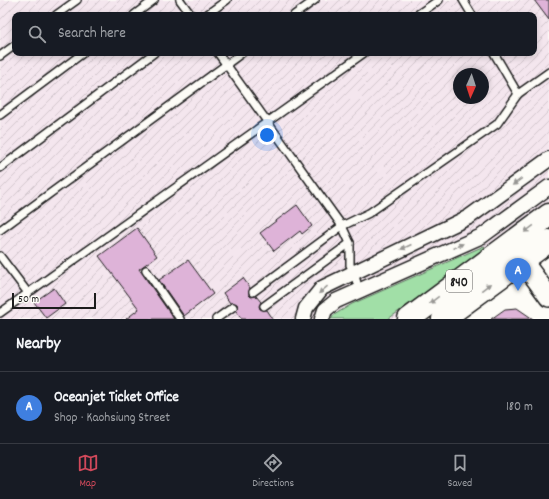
<!DOCTYPE html>
<html lang="en">
<head>
<meta charset="utf-8">
<style>
  body { margin:0; font-family:Dekko,sans-serif; background:#242831; color:#f1f3f6 }
  .compass { position:absolute; left:453px; top:68px; width:36px; height:36px; border-radius:50%; background:#171b24; box-shadow:0 2px 6px #0003; rotate:183deg }
  .scale { position:absolute; left:12px; bottom:10px; width:84px; box-sizing:border-box; padding-left:4px; border:2px solid #1c1c1c; border-top:0; font-size:11px; line-height:14px; white-space:nowrap; color:#1c1c1c; -webkit-text-stroke:3px #fdfcf7; paint-order:stroke }
  .you { position:absolute; left:267px; top:135px; width:14px; height:14px; margin:-10px; border:3px solid #fff; border-radius:50%; background:#1a73e8; box-shadow:0 0 0 6px #1a73e833 }
  .badge { display:grid; place-items:center; width:26px; height:26px; border-radius:50%; background:#d1495b; color:#fff; font-size:13px; font-weight:700 }
  .pin { position:absolute; translate:-50% -33px; filter:drop-shadow(0 1px 2px #0008) }
  .pin::after { content:''; position:absolute; top:21px; width:14px; height:12px; background:inherit; clip-path:polygon(0 0,100% 0,50% 100%) }
  .list { margin:0; padding:0; list-style:none }
  h2 { display:flex; justify-content:space-between; align-items:center; height:52px; margin:0; padding:0 16px; font-size:17px }
  h2 small { font-size:13px; font-weight:400; color:#9ea1a6 }
  .list li { display:grid; grid-template-columns:26px 1fr auto; gap:12px; align-items:center; box-sizing:border-box; height:72px; padding:0 16px; border-top:1px solid #363941 }
  .list b { display:block; font-size:15px; white-space:nowrap }
  .list p { margin:0; font-size:13px; white-space:nowrap; color:#9ea1a6 }
  .list em { font-size:13px; font-style:normal; color:#9ea1a6 }
  .icon { flex:none; width:22px; height:22px; fill:none; stroke:currentColor; stroke-width:2; stroke-linecap:round; stroke-linejoin:round }
  .map { position:relative; flex:none; width:549px; height:319px; overflow:hidden }
  .search { position:absolute; background:#171b24; box-shadow:0 2px 6px #0003; left:12px; right:12px; top:12px; height:44px; display:flex; align-items:center; gap:10px; box-sizing:border-box; padding:0 14px; border-radius:8px; color:#9ea1a6; font-size:15px }
  .sheet { height:124px; background:#171b24 }
  nav { display:flex; justify-content:space-around; align-items:center; box-sizing:border-box; height:56px; border-top:1px solid #363941; background:#171b24; font-size:11px; color:#9ea1a6 }
  nav a { display:grid; justify-items:center; gap:2px }
  nav .on { color:#d1495b }
  .map>svg:first-child { display:block }
  .industrial { fill:url(#industrial-furrows); fill-rule:evenodd }
  .green { fill:#a1dfa7; stroke:#5e7e62 }
  .building { fill:#deb3d8; stroke:#1c1c1c }
  .lines { fill:none; stroke-linecap:round; stroke-linejoin:round }
  .lane-casing { stroke:#1c1c1c; stroke-width:10 }
  .street-casing { stroke:#1c1c1c; stroke-width:17 }
  .secondary-casing { stroke:#1c1c1c; stroke-width:22 }
  .highway-casing { stroke:#1c1c1c; stroke-width:25 }
  .lane { stroke:#fdfcf7; stroke-width:7 }
  .street { stroke:#fdfcf7; stroke-width:14 }
  .secondary { stroke:#fdfcf7; stroke-width:19 }
  .highway { stroke:#fdfcf7; stroke-width:22 }
  .oneway { fill:#989794 }
  .labels { text-anchor:middle; stroke-width:3; stroke-linejoin:round; paint-order:stroke }
  .shield { fill:#fdfcf7; stroke:#605f5e; stroke-width:1 }
  .shield-label { font-size:13px; font-weight:bold; fill:#1c1c1c }
</style>
</head>
<body>
<div class="map">
<svg width="549" height="319" viewBox="0 0 549 319">
  <defs>
    <pattern id="industrial-furrows" width="10" height="10" patternUnits="userSpaceOnUse"><rect width="10" height="10" fill="#f4e6ee"/><path d="M-1 1l2-2M0 10L10 0M9 11l2-2" fill="none" stroke="#d1c5cc"/></pattern>
  </defs>
  <rect width="100%" height="100%" fill="#fdfcf7"/>
  <filter id="ink" filterUnits="userSpaceOnUse"><feTurbulence type="fractalNoise" baseFrequency=".025" numOctaves="2"/><feDisplacementMap in="SourceGraphic" scale="8" xChannelSelector="R" yChannelSelector="G"/><feConvolveMatrix kernelMatrix="1 2 1 2 8 2 1 2 1" color-interpolation-filters="sRGB"/></filter>
  <g filter="url(#ink)">
    <!-- industrial -->
    <path class="industrial" d="M0,0H549V207L394,319H0ZM15,15H534V53H15ZM459,74H483V98H459Z"/>
    <!-- green -->
    <path class="green" d="M484,246L487,249L388,319H331L334,315L352,304Z"/>
    <!-- building -->
    <g class="building">
      <path d="M534,0H549V20Z"/>
      <path d="M297,205L312,226L302,234L300,231L274,251L260,233Z"/>
      <path d="M137,228L157,256L139,269L174,319H126L139,309L99,256Z"/>
      <path d="M188,260L213,294L184,316L159,280Z"/>
      <path d="M243,278L250,288L249,295L251,297L256,296L261,302L259,306L260,309L267,310L273,319H242L236,311L238,307L237,304L230,303L223,293Z"/>
      <path d="M54,288L65,304L46,318L34,302Z"/>
      <path d="M517,308L533,319H491L505,309Z"/>
    </g>
    <g class="lines">
      <defs>
        <g id="lane">
          <path d="M180,0L191,15"/>
          <path d="M463,0L472,15"/>
          <path d="M56,15L77,0"/>
          <path d="M134,15L154,0"/>
          <path d="M206,15L227,0"/>
          <path d="M294,15L315,0"/>
          <path d="M417,15L439,0"/>
          <path d="M218,53L342,226L350,243V265L354,272L359,291"/>
          <path d="M494,53L518,94L549,72"/>
          <path d="M0,56L15,45"/>
          <path d="M0,115L83,53"/>
          <path d="M0,168L154,53"/>
          <path d="M0,230L242,53"/>
          <path d="M0,256L28,293"/>
          <path d="M146,270L180,319"/>
          <path d="M253,292L342,226L369,213L497,124L518,94"/>
          <path d="M264,306L350,243"/>
          <path d="M0,313L364,53"/>
          <path d="M216,319L233,307"/>
        </g>
        <g id="street">
          <path d="M303,319L306,308L322,288L469,217L549,159"/>
          <path d="M322,319L325,310L336,301L482,236L549,187"/>
        </g>
        <path id="secondary" d="M514,249L549,297"/>
        <g id="highway">
          <path d="M409,319L549,215"/>
          <path d="M443,319L549,241"/>
        </g>
      </defs>
      <!-- lane casing -->
      <use href="#lane" class="lane-casing"/>
      <!-- street casing -->
      <use href="#street" class="street-casing"/>
      <!-- secondary casing -->
      <use href="#secondary" class="secondary-casing"/>
      <!-- highway casing -->
      <use href="#highway" class="highway-casing"/>
      <!-- lane -->
      <use href="#lane" class="lane"/>
      <!-- street -->
      <use href="#street" class="street"/>
      <!-- secondary -->
      <use href="#secondary" class="secondary"/>
      <!-- highway -->
      <use href="#highway" class="highway"/>
    </g>
    <!-- one-way arrows -->
    <defs><path id="oneway-solid" d="M-6-.8H1V-3.2L6.5 0L1 3.2V.8H-6Z"/></defs>
    <g class="oneway">
      <use href="#oneway-solid" transform="translate(517 182) rotate(144)"/>
      <use href="#oneway-solid" transform="translate(529 229) rotate(144)"/>
      <use href="#oneway-solid" transform="translate(458 246) rotate(-24)"/>
      <use href="#oneway-solid" transform="translate(406 247) rotate(155)"/>
      <use href="#oneway-solid" transform="translate(486 287) rotate(-37)"/>
      <use href="#oneway-solid" transform="translate(323 290) rotate(140)"/>
      <use href="#oneway-solid" transform="translate(434 300) rotate(143)"/>
    </g>
  </g>
  <g class="labels">
    <!-- shield labels -->
    <rect class="shield" x="446" y="270" width="26" height="22" rx="3"/>
    <g class="shield-label">
      <text x="459" y="286">840</text>
    </g>
  </g>
</svg>
<svg class="compass" viewBox="-18 -18 36 36"><path d="M0-13l5 13h-10z" fill="#e53935"/><path d="M0 13l5-13h-10z" fill="#9ea1a6"/></svg>
<div class="scale">50 m</div>
<div class="you"></div>
<div class="pin badge" style="left:518px;top:291px;background:#3f7fe0">A</div>
<div class="search"><svg class="icon" aria-label="search" viewBox="0 0 24 24"><circle cx="10" cy="10" r="6"/><path d="M15 15l6 6"/></svg>Search here</div>
</div>
<section class="sheet">
<h2>Nearby<small></small></h2>
<ul class="list">
<li><span class="badge" style="background:#3f7fe0">A</span><div><b>Oceanjet Ticket Office</b><p>Shop · Kaohsiung Street</p></div><em>180 m</em></li>
</ul>
</section>
<nav>
<a class="on"><svg class="icon" aria-label="map" viewBox="0 0 24 24"><path d="M3 6l6-2 6 2 6-2v14l-6 2-6-2-6 2zM9 4v14M15 6v14"/></svg>Map</a>
<a><svg class="icon" aria-label="directions" viewBox="0 0 24 24"><path d="M12 3l9 9-9 9-9-9zM9 14v-3h6M13 9l2 2-2 2"/></svg>Directions</a>
<a><svg class="icon" aria-label="saved" viewBox="0 0 24 24"><path d="M7 4h10v16l-5-4-5 4z"/></svg>Saved</a>
</nav>
</body>
</html>
